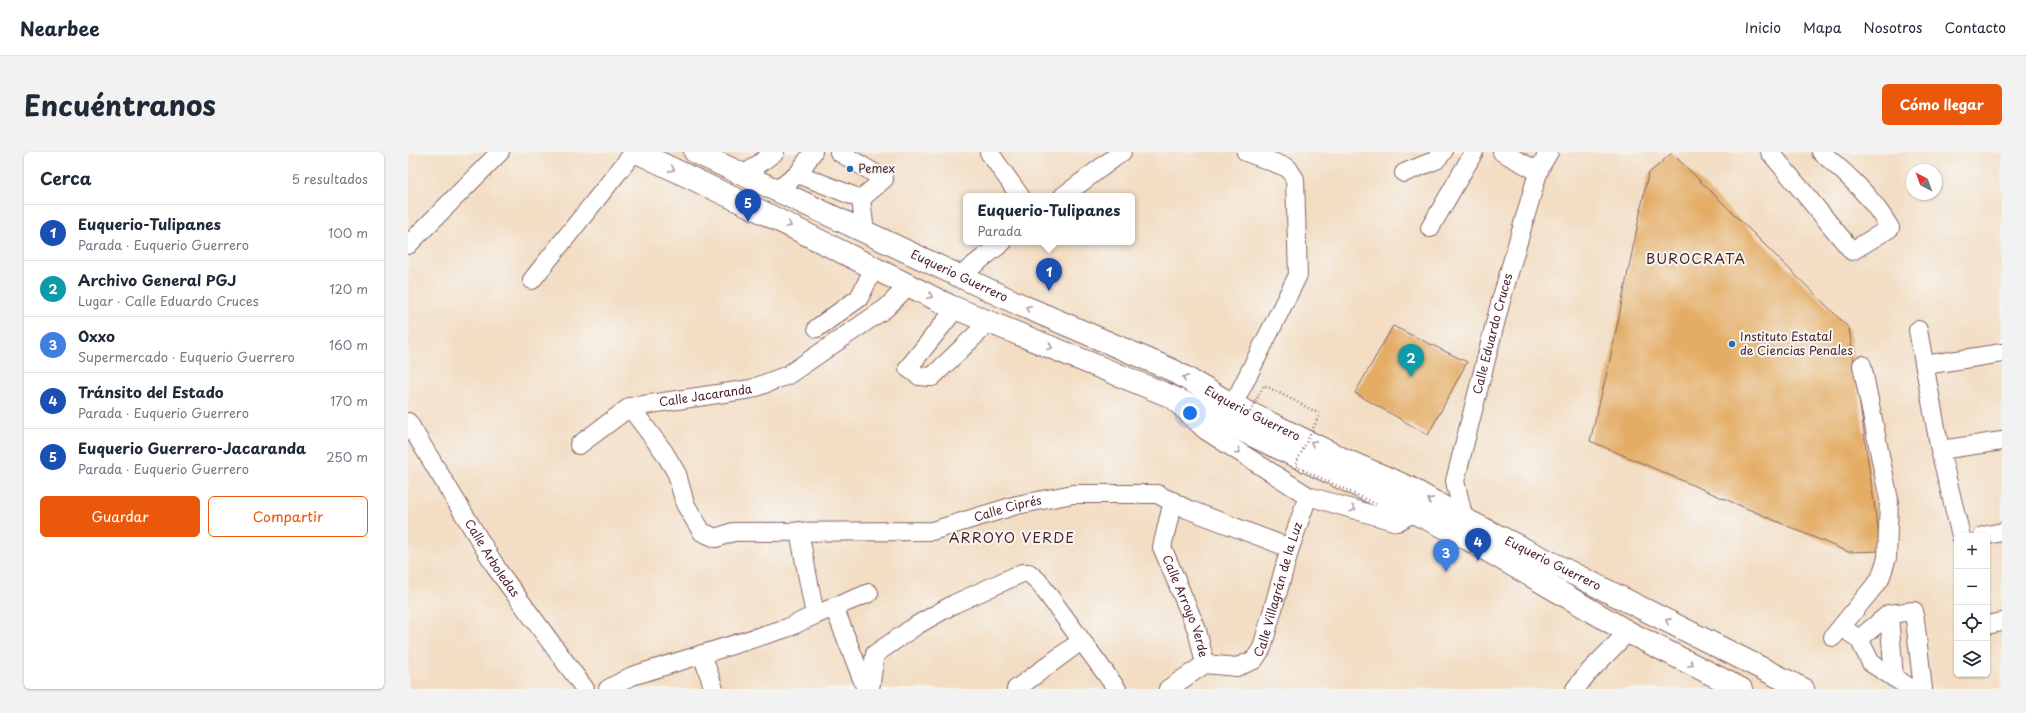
<!DOCTYPE html>
<html lang="es">
<head>
<meta charset="utf-8">
<style>
  body { margin:0; font-family:"Playpen Sans",sans-serif; background:#f2f2f3; color:#1f2937 }
  .controls { position:absolute; right:12px; bottom:12px; display:grid; overflow:hidden; border-radius:6px; box-shadow:0 1px 3px #0004 }
  .controls button { width:36px; height:36px; display:grid; place-items:center; padding:0; border:0; border-bottom:1px solid #e0e1e3; background:#fff; color:#1f2937; font:20px sans-serif }
  .compass { position:absolute; left:1498px; top:12px; width:36px; height:36px; border-radius:50%; background:#fff; box-shadow:0 1px 3px #0004; rotate:319deg }
  .you { position:absolute; left:782px; top:261px; width:14px; height:14px; margin:-10px; border:3px solid #fff; border-radius:50%; background:#1a73e8; box-shadow:0 0 0 6px #1a73e833 }
  .badge { display:grid; place-items:center; width:26px; height:26px; border-radius:50%; background:#ea580c; color:#fff; font-size:13px; font-weight:700 }
  .pin { position:absolute; translate:-50% -33px; filter:drop-shadow(0 1px 2px #0008) }
  .pin::after { content:''; position:absolute; top:21px; width:14px; height:12px; background:inherit; clip-path:polygon(0 0,100% 0,50% 100%) }
  .popup { position:absolute; left:555px; top:41px; width:172px; height:52px; box-sizing:border-box; display:grid; place-content:center; border-radius:6px; background:#fff; filter:drop-shadow(0 1px 3px #0005); font-size:13px; white-space:nowrap; color:#747a83 }
  .popup b { font-size:15px; color:#1f2937 }
  .popup::after { content:''; position:absolute; left:50%; top:100%; margin-left:-8px; border:8px solid transparent; border-top-color:#fff }
  .list { margin:0; padding:0; list-style:none }
  h2 { display:flex; justify-content:space-between; align-items:center; height:52px; margin:0; padding:0 16px; font-size:17px }
  h2 small { font-size:13px; font-weight:400; color:#747a83 }
  .list li { display:grid; grid-template-columns:26px 1fr auto; gap:12px; align-items:center; box-sizing:border-box; height:56px; padding:0 16px; border-top:1px solid #e0e1e3 }
  .list b { display:block; font-size:15px; white-space:nowrap }
  .list p { margin:0; font-size:13px; white-space:nowrap; color:#747a83 }
  .list em { font-size:13px; font-style:normal; color:#747a83 }
  .actions { display:flex; gap:8px; padding:12px 16px }
  .actions a { flex:1; padding:9px 0; border:1px solid #ea580c; border-radius:6px; text-align:center; font-size:14px; color:#ea580c }
  .actions .main { background:#ea580c; color:#fff }
  .icon { flex:none; width:22px; height:22px; fill:none; stroke:currentColor; stroke-width:2; stroke-linecap:round; stroke-linejoin:round }
  .map { position:relative; flex:none; width:1594px; height:537px; overflow:hidden; border-radius:6px }
  header { display:flex; align-items:center; gap:24px; box-sizing:border-box; height:56px; padding:0 20px; background:#fff; border-bottom:1px solid #e0e1e3 }
  header strong { font-size:19px }
  nav { display:flex; gap:22px; margin-inline-start:auto; font-size:14px }
  .intro { display:flex; align-items:center; justify-content:space-between; box-sizing:border-box; height:96px; padding:0 24px }
  h1 { margin:0; font-size:28px }
  .button { padding:10px 18px; border-radius:6px; background:#ea580c; color:#fff; font-size:14px; font-weight:700 }
  main { display:flex; gap:24px; padding:0 24px }
  aside { flex:1; background:#fff; border-radius:6px; box-shadow:0 1px 3px #0004 }
  .map>svg:first-child { display:block }
  .building { fill:#e4ad66 }
  .lines { fill:none; stroke-linecap:round; stroke-linejoin:round }
  .minor-casing { stroke:#856260; stroke-width:20 }
  .major-casing { stroke:#856260; stroke-width:24 }
  .minor { stroke:#fff; stroke-width:18 }
  .major { stroke:#fff; stroke-width:22 }
  .path-bridge { stroke:#856260; stroke-width:2.5; stroke-dasharray:1 3; stroke-linecap:butt }
  .oneway { stroke:#ae9aa0 }
  .poi-dot { fill:#1f6fb2; stroke:#f6f6f2; stroke-width:1.5 }
  .labels { text-anchor:middle; stroke-width:4; stroke-linejoin:round; paint-order:stroke }
  .poi-label { font-size:12px; fill:#4a1f2b; stroke:#f6f6f2; text-anchor:start }
  .street-label { font-size:12px; fill:#4a1f2b; stroke:#f6f6f2 }
  .quarter-label { font-size:14px; letter-spacing:1px; fill:#4a1f2b; stroke:#f6f6f2 }
</style>
</head>
<body>
<header>
<strong>Nearbee</strong>
<nav><a>Inicio</a><a>Mapa</a><a>Nosotros</a><a>Contacto</a></nav>
</header>
<div class="intro"><h1>Encuéntranos</h1><a class="button">Cómo llegar</a></div>
<main>
<aside>
<h2>Cerca<small>5 resultados</small></h2>
<ul class="list">
<li><span class="badge" style="background:#1a4fb4">1</span><div><b>Euquerio-Tulipanes</b><p>Parada · Euquerio Guerrero</p></div><em>100 m</em></li>
<li><span class="badge" style="background:#0f9aa8">2</span><div><b>Archivo General PGJ</b><p>Lugar · Calle Eduardo Cruces</p></div><em>120 m</em></li>
<li><span class="badge" style="background:#3f7fe0">3</span><div><b>Oxxo</b><p>Supermercado · Euquerio Guerrero</p></div><em>160 m</em></li>
<li><span class="badge" style="background:#1a4fb4">4</span><div><b>Tránsito del Estado</b><p>Parada · Euquerio Guerrero</p></div><em>170 m</em></li>
<li><span class="badge" style="background:#1a4fb4">5</span><div><b>Euquerio Guerrero-Jacaranda</b><p>Parada · Euquerio Guerrero</p></div><em>250 m</em></li>
</ul>
<div class="actions"><a class="main">Guardar</a><a>Compartir</a></div>
</aside>
<div class="map">
<svg width="1594" height="537" viewBox="0 0 1594 537">
  <rect width="100%" height="100%" fill="#f6f6f2"/>
  <filter id="ink" filterUnits="userSpaceOnUse"><feTurbulence type="fractalNoise" baseFrequency=".025" numOctaves="2"/><feDisplacementMap in="SourceGraphic" scale="8" xChannelSelector="R" yChannelSelector="G"/><feConvolveMatrix kernelMatrix="1 2 1 2 8 2 1 2 1" color-interpolation-filters="sRGB"/></filter>
  <filter id="wash" filterUnits="userSpaceOnUse"><feTurbulence type="fractalNoise" baseFrequency=".012" numOctaves="4" result="noise"/><feDisplacementMap in="SourceGraphic" scale="16" xChannelSelector="R" yChannelSelector="G"/><feGaussianBlur stdDeviation="0.9" result="paint"/><feColorMatrix in="noise" values="0 0 0 0 0 0 0 0 0 0 0 0 0 0 0 0 0 1.4 0 .05"/><feComposite in="paint" operator="in"/></filter>
  <g filter="url(#wash)">
    <rect width="100%" height="100%" fill="#f3ddc3"/>
    <g id="blocks">
      <!-- building -->
      <g class="building">
        <path d="M1264,1L1441,176L1473,399L1440,400L1182,289L1202,208L1240,22Z"/>
        <path d="M985,174L1059,210L1020,283L947,241Z"/>
      </g>
    </g>
  </g>
  <g filter="url(#ink)">
    <use href="#blocks" fill-opacity="0" stroke="#856260" stroke-width="1"/>
    <g class="lines">
      <defs>
        <g id="minor">
          <path d="M431,0L476,27L453,47"/>
          <path d="M581,0L612,44"/>
          <path d="M1094,0L1131,20"/>
          <path d="M1362,0L1444,99L1482,76C1463,44 1441,24 1413,0"/>
          <path d="M996,21L1028,8L1035,0"/>
          <path d="M390,22L405,0"/>
          <path d="M336,23L367,0"/>
          <path d="M368,39L390,22L453,47L457,80"/>
          <path d="M655,44L714,0"/>
          <path d="M1022,76L1066,0"/>
          <path d="M0,93L92,0"/>
          <path d="M552,124L595,90"/>
          <path d="M124,128L226,0"/>
          <path d="M548,156L500,216L511,224L524,225L581,170"/>
          <path d="M409,176L451,146L466,116"/>
          <path d="M1510,178L1532,298L1553,384"/>
          <path d="M1517,213L1594,201"/>
          <path d="M769,252L797,278L900,344L989,370L1005,361"/>
          <path d="M825,253L890,123L887,27L880,16L838,0"/>
          <path id="s1" d="M222,255L256,300L269,322L277,352L294,380L308,386L325,380L524,379L609,353L665,342H749L779,357L882,396"/>
          <path id="s2" d="M0,270L91,420L177,537"/>
          <path id="s3" d="M171,293L222,255L343,237L380,223L478,156L501,133"/>
          <path d="M1532,298L1594,289"/>
          <path id="s4" d="M765,349L754,395L789,478L797,512"/>
          <path id="s5" d="M1056,367L1047,329L1092,152L1131,17L1141,0"/>
          <path d="M391,379L407,463"/>
          <path d="M1575,384L1594,380"/>
          <path d="M426,455L458,537"/>
          <path d="M1481,462L1486,526"/>
          <path d="M1579,473L1594,470"/>
          <path d="M1442,481L1451,487L1463,511L1504,537"/>
          <path d="M1425,485L1472,427L1479,406L1481,348L1454,213"/>
          <path d="M1451,487L1481,462L1506,459L1515,537"/>
          <path d="M294,502L306,537"/>
          <path d="M200,537L224,524L379,476L407,463L461,441"/>
          <path d="M462,537L467,502L509,473L546,452L614,421H621L630,429L709,537"/>
          <path d="M608,537L673,489"/>
          <path id="s6" d="M760,537L797,512L829,515L846,508L854,496L882,396L900,344"/>
          <path d="M1167,537L1179,522L1220,480"/>
        </g>
        <g id="major">
          <path d="M229,0L348,57L542,154L762,244L1051,382L1220,480L1333,537"/>
          <path id="s7" d="M287,0L615,154L764,218L825,253L937,308L1000,335L1056,367L1395,537"/>
        </g>
      </defs>
      <!-- minor casing -->
      <use href="#minor" class="minor-casing"/>
      <!-- major casing -->
      <use href="#major" class="major-casing"/>
      <!-- minor -->
      <use href="#minor" class="minor"/>
      <!-- major -->
      <use href="#major" class="major"/>
      <!-- path-bridge -->
      <path class="path-bridge" d="M842,260L856,233L912,262L887,314L968,352"/>
    </g>
    <!-- one-way arrows -->
    <defs><path id="oneway-chevron" d="M-2-3.5L2.5 0L-2 3.5" fill="none" stroke-width="1.6" stroke-linecap="round" stroke-linejoin="round"/></defs>
    <g class="oneway">
      <use href="#oneway-chevron" transform="translate(264 17) rotate(25)"/>
      <use href="#oneway-chevron" transform="translate(381 73) rotate(26)"/>
      <use href="#oneway-chevron" transform="translate(522 144) rotate(27)"/>
      <use href="#oneway-chevron" transform="translate(620 156) rotate(-156)"/>
      <use href="#oneway-chevron" transform="translate(642 195) rotate(22)"/>
      <use href="#oneway-chevron" transform="translate(777 226) rotate(-151)"/>
      <use href="#oneway-chevron" transform="translate(905 291) rotate(-153)"/>
      <use href="#oneway-chevron" transform="translate(830 299) rotate(33)"/>
      <use href="#oneway-chevron" transform="translate(1022 348) rotate(-151)"/>
      <use href="#oneway-chevron" transform="translate(945 357) rotate(16)"/>
      <use href="#oneway-chevron" transform="translate(1260 469) rotate(-153)"/>
      <use href="#oneway-chevron" transform="translate(1283 512) rotate(27)"/>
    </g>
  </g>
  <!-- markers -->
  <g class="poi-dot">
    <circle cx="442" cy="17" r="4"/>
    <circle cx="1324" cy="192" r="4"/>
  </g>
  <g class="labels">
    <!-- poi labels -->
    <g class="poi-label">
      <text x="450" y="21">Pemex</text>
      <text x="1332" y="189">Instituto Estatal<tspan x="1332" dy="14">de Ciencias Penales</tspan></text>
    </g>
    <!-- street labels -->
    <g class="street-label">
      <text dy="4" stroke="none"><textPath href="#s7" startOffset="292">Euquerio Guerrero</textPath></text>
      <text dy="4" stroke="none"><textPath href="#s5" startOffset="191">Calle Eduardo Cruces</textPath></text>
      <text dy="4" stroke="none"><textPath href="#s3" startOffset="140">Calle Jacaranda</textPath></text>
      <text dy="4" stroke="none"><textPath href="#s7" startOffset="616">Euquerio Guerrero</textPath></text>
      <text dy="4" stroke="none"><textPath href="#s1" startOffset="457">Calle Ciprés</textPath></text>
      <text dy="4" stroke="none"><textPath href="#s2" startOffset="160">Calle Arboledas</textPath></text>
      <text dy="4" stroke="none"><textPath href="#s7" startOffset="952">Euquerio Guerrero</textPath></text>
      <text dy="4" stroke="none"><textPath href="#s6" startOffset="170">Calle Villagrán de la Luz</textPath></text>
      <text dy="4" stroke="none"><textPath href="#s4" startOffset="111">Calle Arroyo Verde</textPath></text>
    </g>
    <!-- quarter labels -->
    <g class="quarter-label">
      <text x="1288" y="112">BUROCRATA</text>
      <text x="604" y="391">ARROYO VERDE</text>
    </g>
  </g>
</svg>
<div class="controls">
<button>+</button>
<button>−</button>
<button><svg class="icon" aria-label="locate" viewBox="0 0 24 24"><circle cx="12" cy="12" r="6"/><path d="M12 2v4M12 18v4M2 12h4M18 12h4"/></svg></button>
<button><svg class="icon" aria-label="layers" viewBox="0 0 24 24"><path d="M12 4l9 5-9 5-9-5zM3 14l9 5 9-5"/></svg></button>
</div>
<svg class="compass" viewBox="-18 -18 36 36"><path d="M0-13l5 13h-10z" fill="#e53935"/><path d="M0 13l5-13h-10z" fill="#747a83"/></svg>
<div class="you"></div>
<div class="pin badge" style="left:641px;top:139px;background:#1a4fb4">1</div>
<div class="popup"><b>Euquerio-Tulipanes</b>Parada</div>
<div class="pin badge" style="left:1003px;top:225px;background:#0f9aa8">2</div>
<div class="pin badge" style="left:1038px;top:420px;background:#3f7fe0">3</div>
<div class="pin badge" style="left:1070px;top:409px;background:#1a4fb4">4</div>
<div class="pin badge" style="left:340px;top:70px;background:#1a4fb4">5</div>
</div>
</main>
</body>
</html>
